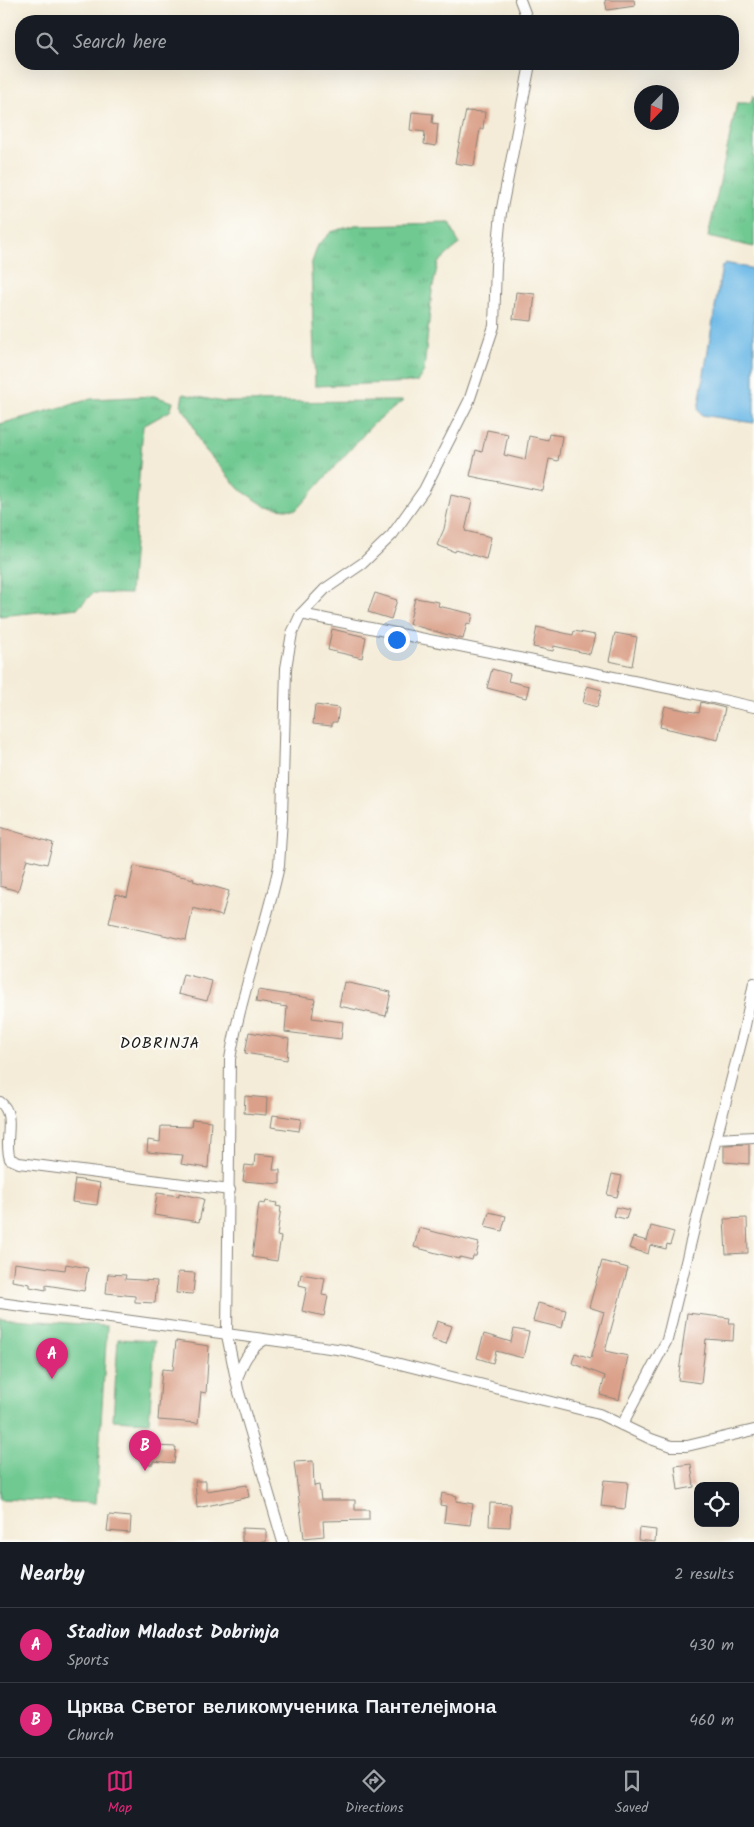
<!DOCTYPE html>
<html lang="en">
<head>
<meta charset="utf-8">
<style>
  body { margin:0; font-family:Kalam,sans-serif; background:#242831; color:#f1f3f6 }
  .controls { position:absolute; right:15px; bottom:15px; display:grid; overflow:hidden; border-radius:10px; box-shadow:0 5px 20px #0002 }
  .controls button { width:45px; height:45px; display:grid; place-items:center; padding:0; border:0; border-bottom:1px solid #363941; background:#171b24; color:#f1f3f6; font:25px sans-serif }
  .compass { position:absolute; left:634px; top:85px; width:45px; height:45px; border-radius:50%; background:#171b24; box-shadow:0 5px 20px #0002; rotate:203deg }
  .you { position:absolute; left:396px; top:639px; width:18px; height:18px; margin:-12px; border:4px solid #fff; border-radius:50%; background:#1a73e8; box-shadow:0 0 0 8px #1a73e833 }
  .badge { display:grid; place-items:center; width:32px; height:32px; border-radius:50%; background:#db2777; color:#fff; font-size:16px; font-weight:700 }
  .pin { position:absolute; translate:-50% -41px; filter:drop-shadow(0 1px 2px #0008) }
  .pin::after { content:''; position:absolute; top:26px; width:18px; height:15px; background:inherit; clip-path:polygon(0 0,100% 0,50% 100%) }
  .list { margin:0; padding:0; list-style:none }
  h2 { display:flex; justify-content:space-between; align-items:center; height:65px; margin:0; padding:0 20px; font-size:21px }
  h2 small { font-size:16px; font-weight:400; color:#9ea1a6 }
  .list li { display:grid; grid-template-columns:32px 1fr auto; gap:15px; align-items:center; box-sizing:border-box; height:75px; padding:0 20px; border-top:1px solid #363941 }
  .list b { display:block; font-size:19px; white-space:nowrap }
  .list p { margin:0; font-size:16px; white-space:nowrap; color:#9ea1a6 }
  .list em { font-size:16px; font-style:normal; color:#9ea1a6 }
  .icon { flex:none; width:28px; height:28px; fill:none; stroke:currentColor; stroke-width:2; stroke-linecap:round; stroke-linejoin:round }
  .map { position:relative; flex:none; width:754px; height:1542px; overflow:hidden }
  .search { position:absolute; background:#171b24; box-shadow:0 5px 20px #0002; left:15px; right:15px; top:15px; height:55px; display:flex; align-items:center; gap:12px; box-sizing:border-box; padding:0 18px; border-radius:20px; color:#9ea1a6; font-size:19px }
  .sheet { height:215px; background:#171b24 }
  nav { display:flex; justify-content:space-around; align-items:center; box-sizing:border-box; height:70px; border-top:1px solid #363941; background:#171b24; font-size:14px; color:#9ea1a6 }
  nav a { display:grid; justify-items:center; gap:2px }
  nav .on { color:#db2777 }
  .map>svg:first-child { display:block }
  .grass { fill:url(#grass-tufts); stroke:#467256 }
  .pitch { fill:#6fc991; stroke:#467256 }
  .water { fill:#6ebae7; stroke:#456b82 }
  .building { fill:#daa089 }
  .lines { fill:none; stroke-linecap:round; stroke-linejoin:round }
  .street-casing { stroke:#88847a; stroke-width:12 }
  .street { stroke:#fff; stroke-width:10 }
  .labels { text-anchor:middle; stroke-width:4; stroke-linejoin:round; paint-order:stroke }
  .quarter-label { font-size:16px; letter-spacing:1px; fill:#1c1c1c; stroke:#fdfcf7 }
</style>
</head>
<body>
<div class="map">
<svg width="754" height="1542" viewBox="0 0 754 1542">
  <defs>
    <pattern id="grass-tufts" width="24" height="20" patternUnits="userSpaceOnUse" patternTransform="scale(1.25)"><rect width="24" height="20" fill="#6fc991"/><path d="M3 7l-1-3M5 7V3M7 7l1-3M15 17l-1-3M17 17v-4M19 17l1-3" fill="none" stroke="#60ac7c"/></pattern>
  </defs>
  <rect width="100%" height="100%" fill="#fdfcf7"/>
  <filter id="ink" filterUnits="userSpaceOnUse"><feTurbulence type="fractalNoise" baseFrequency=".02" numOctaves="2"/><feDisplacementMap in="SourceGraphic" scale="10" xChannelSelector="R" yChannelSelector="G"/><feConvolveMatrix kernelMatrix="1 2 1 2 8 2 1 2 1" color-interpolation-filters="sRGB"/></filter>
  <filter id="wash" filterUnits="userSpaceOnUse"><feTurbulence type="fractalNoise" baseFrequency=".0096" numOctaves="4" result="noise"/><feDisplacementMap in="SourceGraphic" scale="20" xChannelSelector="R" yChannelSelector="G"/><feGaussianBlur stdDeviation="1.12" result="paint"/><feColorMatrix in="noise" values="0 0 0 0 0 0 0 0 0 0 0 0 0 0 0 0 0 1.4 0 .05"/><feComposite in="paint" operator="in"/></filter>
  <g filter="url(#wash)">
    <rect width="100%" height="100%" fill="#f4ecd8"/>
    <!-- grass -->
    <g class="grass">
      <path d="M754,95V247L708,237L737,103H750Z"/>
      <path d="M450,223L459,244L438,263L432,291L424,371L417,382L315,386L311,265L318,245L331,232L355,225Z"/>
      <path d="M183,394L223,402L403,401L373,424L296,510L267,507L239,489L201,445L190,418L181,406Z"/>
      <path d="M154,396L173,402L170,411L143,426L130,594L93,593L78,608L0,616V424L91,399Z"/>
    </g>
    <!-- pitch -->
    <g class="pitch">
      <path d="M0,1318L107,1326L96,1503L0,1499Z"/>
      <path d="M118,1339L155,1341L149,1422L113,1420Z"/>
    </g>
    <!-- water -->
    <path class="water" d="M725,263L754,269V423L702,415L698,410L722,266H724Z"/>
    <g id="blocks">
      <!-- building -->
      <g class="building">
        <path d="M605,0H634L635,6L607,10Z"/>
        <path d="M466,111L485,112L483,129H480L474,166L455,163Z"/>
        <path d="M412,112L433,114L432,123L438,124L436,146L424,144L425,132L410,130Z"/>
        <path d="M516,292L535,294L532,321L513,319Z"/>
        <path d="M487,430L508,434L504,455L525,460L529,436L548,440L549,434L562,436L558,461L549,459L543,491L470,476L476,450L482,452Z"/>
        <path d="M451,495L472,500L465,531L491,537L486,559L456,550L455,552L437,545L444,529Z"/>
        <path d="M375,593L397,600L391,619L368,612Z"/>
        <path d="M415,598L439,602L438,606L473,614L471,624L467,623L463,639L409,624Z"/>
        <path d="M537,627L573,635L574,631L595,635L590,654L554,646L553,651L533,647Z"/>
        <path d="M332,629L366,637L362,658L328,650Z"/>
        <path d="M615,633L637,637L632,666L609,661Z"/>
        <path d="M492,669L510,674L508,681L529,686L526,698L487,688Z"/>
        <path d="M587,686L602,690L597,707L583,703Z"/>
        <path d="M701,702L725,708L718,740L660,727L665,706L699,713Z"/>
        <path d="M315,705L339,708L337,722H332V726L313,724Z"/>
        <path d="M0,827L53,843L47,864L27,859L18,891L0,886Z"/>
        <path d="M134,866L194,879L193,881L229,891L222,916L193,908L186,940L109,923L116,894L127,897Z"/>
        <path d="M183,974L212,981L207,1001L178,994Z"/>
        <path d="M344,982L391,992L386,1016L339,1006Z"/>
        <path d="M258,990L315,999L312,1018L343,1022L341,1039L285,1032L287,1007L256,1002Z"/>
        <path d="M249,1032L289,1039L287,1060L245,1053Z"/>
        <path d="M245,1096L267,1098L266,1115L244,1113Z"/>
        <path d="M273,1115L301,1119L299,1131L271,1127Z"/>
        <path d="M192,1119L211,1121L208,1168L181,1164L183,1155L147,1152L148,1140L160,1142L161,1126L191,1127Z"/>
        <path d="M749,1144V1164L724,1162V1145Z"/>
        <path d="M255,1154L275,1156L273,1170H280V1184L243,1181L245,1165L254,1166Z"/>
        <path d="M612,1174L622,1176L617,1197L607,1195Z"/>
        <path d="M75,1179L100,1183L97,1205L72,1202Z"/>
        <path d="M157,1193L179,1196V1193L204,1199L199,1222L154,1215Z"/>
        <path d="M266,1201L277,1203L276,1206L281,1207L277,1236L281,1237L277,1261L252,1257L259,1203L265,1204Z"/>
        <path d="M616,1207L629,1210L626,1219L613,1216Z"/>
        <path d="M489,1212L506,1216L502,1231L485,1227Z"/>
        <path d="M747,1218L748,1253L726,1254L724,1219Z"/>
        <path d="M651,1226L674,1232L670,1245L667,1244L666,1249L650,1245L648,1254L629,1248L633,1237L647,1241Z"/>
        <path d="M419,1228L479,1243L476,1256H473L472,1260L460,1257L459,1259L414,1247Z"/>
        <path d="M602,1261L628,1268L605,1351L628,1356L619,1400L600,1395L605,1376L572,1363L575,1353L591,1358L598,1334L604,1312L589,1307Z"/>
        <path d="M14,1263L65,1270L66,1264L88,1268L84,1291L46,1285V1290L30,1287V1284L12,1281Z"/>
        <path d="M178,1272L195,1273L193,1294L176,1293Z"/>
        <path d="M108,1274L126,1275L125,1279L157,1281L155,1303L135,1302V1296L106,1293Z"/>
        <path d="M301,1274L325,1278L322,1295L328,1296L324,1316L302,1311L307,1287L299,1285Z"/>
        <path d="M538,1303L566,1310L562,1328L533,1321Z"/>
        <path d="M687,1313L730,1318L729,1323H734L733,1341L706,1339L701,1383L678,1380Z"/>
        <path d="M437,1321L452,1326L446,1344L431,1339Z"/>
        <path d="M514,1329L529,1332L523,1358L496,1351L493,1363L477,1358L484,1334L511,1342Z"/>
        <path d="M176,1341L209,1346L206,1393L201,1392L198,1423L158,1420L162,1369L173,1370Z"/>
        <path d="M148,1442H154V1446L176,1447L174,1463L153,1461V1464H146L139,1456L138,1451Z"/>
        <path d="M313,1461L314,1486L319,1485L321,1500H355V1510H369V1520L323,1521L324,1536L304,1538L294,1462Z"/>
        <path d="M691,1464L694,1487L678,1490L675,1466Z"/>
        <path d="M604,1480L628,1482L625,1509L601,1506Z"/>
        <path d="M195,1481H206V1491L247,1485L249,1497L197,1508Z"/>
        <path d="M442,1493L457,1496L456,1501L473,1504L470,1525L444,1522L446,1506L440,1505Z"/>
        <path d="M490,1503L511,1504L510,1527L489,1526Z"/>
        <path d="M109,1515L131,1517L130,1533L107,1531Z"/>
        <path d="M242,1528L266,1529V1542H242Z"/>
        <path d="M639,1528L656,1530L655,1542L638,1540Z"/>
      </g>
    </g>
  </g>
  <g filter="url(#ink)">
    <use href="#blocks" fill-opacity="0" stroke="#88847a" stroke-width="1"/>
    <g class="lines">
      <defs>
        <g id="street">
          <path d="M520,0L528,21"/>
          <path d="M301,614L678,690L754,707"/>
          <path d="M0,1102C17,1115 3,1141 10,1159L19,1163L230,1190"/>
          <path d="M716,1139L743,1035L754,983"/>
          <path d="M0,1303L344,1350L599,1414L651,1439L671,1446H687L754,1430"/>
          <path d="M237,1380C242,1363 249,1349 264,1340"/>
          <path d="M622,1425L667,1340L716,1139L754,1137"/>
          <path d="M283,1542L238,1389L227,1335L230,1059C241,993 265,931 279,866L282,818L286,668L292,633L301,614L325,589L363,563L392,535L424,490L469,401L494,326L496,265L501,213L530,64"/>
        </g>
      </defs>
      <!-- street casing -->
      <use href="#street" class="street-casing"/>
      <!-- street -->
      <use href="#street" class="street"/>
    </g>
  </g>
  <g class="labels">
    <!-- quarter labels -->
    <g class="quarter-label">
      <text x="160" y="1048">DOBRINJA</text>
    </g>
  </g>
</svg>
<div class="controls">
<button><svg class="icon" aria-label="locate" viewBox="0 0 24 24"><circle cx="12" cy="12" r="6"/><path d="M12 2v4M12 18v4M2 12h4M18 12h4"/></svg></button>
</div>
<svg class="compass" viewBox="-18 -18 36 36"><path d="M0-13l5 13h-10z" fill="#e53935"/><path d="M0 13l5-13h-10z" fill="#9ea1a6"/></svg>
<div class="you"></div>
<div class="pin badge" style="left:52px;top:1379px">A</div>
<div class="pin badge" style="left:145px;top:1471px">B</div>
<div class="search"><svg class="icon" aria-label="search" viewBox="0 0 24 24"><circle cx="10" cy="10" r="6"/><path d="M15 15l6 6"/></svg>Search here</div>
</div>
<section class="sheet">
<h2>Nearby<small>2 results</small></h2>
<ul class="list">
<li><span class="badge">A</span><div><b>Stadion Mladost Dobrinja</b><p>Sports</p></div><em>430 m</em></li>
<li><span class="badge">B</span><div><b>Црква Светог великомученика Пантелејмона</b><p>Church</p></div><em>460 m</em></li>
</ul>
</section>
<nav>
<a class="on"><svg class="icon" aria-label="map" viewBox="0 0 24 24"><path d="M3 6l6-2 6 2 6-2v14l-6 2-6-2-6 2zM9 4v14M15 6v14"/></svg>Map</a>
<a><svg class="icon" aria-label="directions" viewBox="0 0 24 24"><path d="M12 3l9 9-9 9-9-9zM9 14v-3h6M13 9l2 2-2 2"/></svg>Directions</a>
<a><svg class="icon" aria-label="saved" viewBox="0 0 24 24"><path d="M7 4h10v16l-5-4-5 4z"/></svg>Saved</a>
</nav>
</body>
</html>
